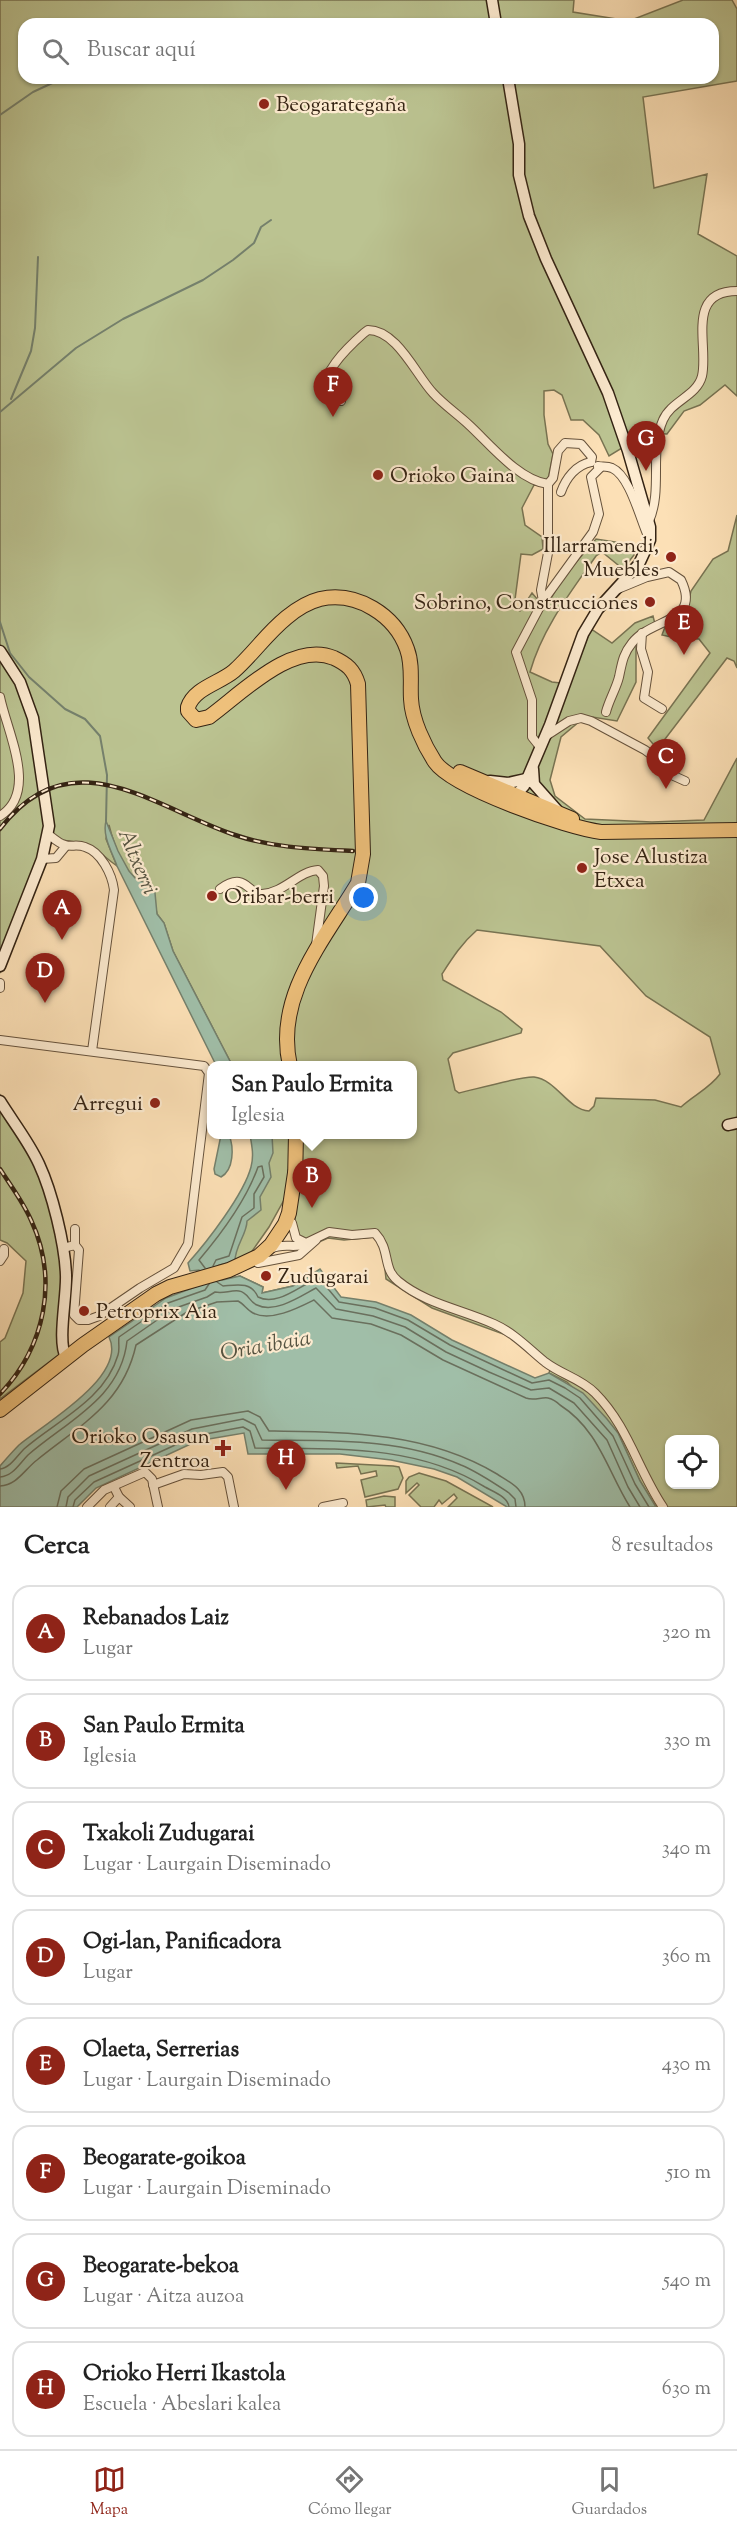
<!DOCTYPE html>
<html lang="es">
<head>
<meta charset="utf-8">
<style>
  body { margin:0; font-family:"Sorts Mill Goudy",serif; background:#f6f6f6; color:#222 }
  .controls { position:absolute; right:18px; bottom:18px; display:grid; overflow:hidden; border-radius:12px; box-shadow:0 2px 4px #0004 }
  .controls button { width:54px; height:54px; display:grid; place-items:center; padding:0; border:0; border-bottom:2px solid #e0e0e0; background:#fff; color:#222; font:30px sans-serif }
  .you { position:absolute; left:364px; top:898px; width:21px; height:21px; margin:-15px; border:4px solid #fff; border-radius:50%; background:#1a73e8; box-shadow:0 0 0 9px #1a73e833 }
  .badge { display:grid; place-items:center; width:39px; height:39px; border-radius:50%; background:#8f2418; color:#fff; font-size:20px; font-weight:700 }
  .pin { position:absolute; translate:-50% -50px; filter:drop-shadow(0 2px 3px #0008) }
  .pin::after { content:''; position:absolute; top:32px; width:21px; height:18px; background:inherit; clip-path:polygon(0 0,100% 0,50% 100%) }
  .popup { position:absolute; left:207px; top:1061px; width:210px; height:78px; box-sizing:border-box; display:grid; place-content:center; border-radius:12px; background:#fff; filter:drop-shadow(0 2px 4px #0005); font-size:20px; white-space:nowrap; color:#767676 }
  .popup b { font-size:22px; color:#222 }
  .popup::after { content:''; position:absolute; left:50%; top:100%; margin-left:-12px; border:12px solid transparent; border-top-color:#fff }
  .list { margin:0; padding:0; list-style:none }
  h2 { display:flex; justify-content:space-between; align-items:center; height:78px; margin:0; padding:0 24px; font-size:26px }
  h2 small { font-size:20px; font-weight:400; color:#767676 }
  .list li { display:grid; grid-template-columns:39px 1fr auto; gap:18px; align-items:center; box-sizing:border-box; height:96px; margin:0 12px 12px; padding:0 12px; border:2px solid #e0e0e0; border-radius:18px }
  .list b { display:block; font-size:22px; white-space:nowrap }
  .list p { margin:0; font-size:20px; white-space:nowrap; color:#767676 }
  .list em { font-size:20px; font-style:normal; color:#767676 }
  .icon { flex:none; width:33px; height:33px; fill:none; stroke:currentColor; stroke-width:2; stroke-linecap:round; stroke-linejoin:round }
  .map { position:relative; flex:none; width:737px; height:1507px; overflow:hidden }
  .search { position:absolute; background:#fff; box-shadow:0 2px 4px #0004; left:18px; right:18px; top:18px; height:66px; display:flex; align-items:center; gap:15px; box-sizing:border-box; padding:0 21px; border-radius:18px; color:#767676; font-size:22px }
  .sheet { height:942px; background:#fff }
  nav { display:flex; justify-content:space-around; align-items:center; box-sizing:border-box; height:84px; border-top:2px solid #e0e0e0; background:#fff; font-size:16px; color:#767676 }
  nav a { display:grid; justify-items:center; gap:3px }
  nav .on { color:#8f2418 }
  .map>svg:first-child { display:block }
  .green { fill:#bbc391; stroke:#787352; stroke-width:1.5; fill-rule:evenodd }
  .water { fill:#a0bea8; stroke:#75806c; stroke-width:1.5 }
  .lines { fill:none; stroke-linecap:round; stroke-linejoin:round }
  .shore { stroke:#6a705e; stroke-width:1.5 }
  .stream { stroke:#75806c; stroke-width:2 }
  .street-casing { stroke:#66523c; stroke-width:10 }
  .secondary-casing { stroke:#342313; stroke-width:13 }
  .highway-casing { stroke:#342313; stroke-width:16 }
  .street { stroke:#fdebd0; stroke-width:8 }
  .secondary { stroke:#fdebd0; stroke-width:10 }
  .highway { stroke:#eec07b; stroke-width:14 }
  .rail-casing { stroke:#342313; stroke-width:4.5 }
  .rail { stroke:#fdebd0; stroke-width:2; stroke-dasharray:7; stroke-linecap:butt }
  .poi-dot { fill:#8f2418; stroke:#fdebd0; stroke-width:2 }
  .labels { text-anchor:middle; stroke-width:4.5; stroke-linejoin:round; paint-order:stroke }
  .poi-label { font-size:21px; fill:#342313; stroke:#fdebd0; text-anchor:start }
  .water-label { font-size:22px; font-style:italic; fill:#545240; stroke:#fdebd0 }
</style>
</head>
<body>
<div class="map">
<svg width="737" height="1507" viewBox="0 0 737 1507">
  <rect width="100%" height="100%" fill="#fce0b6"/>
  <filter id="stains"><feTurbulence type="fractalNoise" baseFrequency=".00333" numOctaves="4"/><feColorMatrix values="0 0 0 0 .2 0 0 0 0 .09 0 0 0 0 .02 0 0 0 .5 -.17"/></filter>
  <radialGradient id="worn" r=".72"><stop offset=".6" stop-color="#630" stop-opacity="0"/><stop offset="1" stop-color="#630" stop-opacity=".3"/></radialGradient>
  <!-- green -->
  <g class="green">
    <path d="M0,0H574L573,12L629,21L683,0H732L737,9V81L643,97L654,188L707,174L698,234L737,256V396L725,385L700,405L684,411L667,434L627,432L622,448L609,456L599,435L583,420H571L562,395L554,390L544,391V415L548,444L553,454L548,480L541,486L534,485L522,508L525,525L542,537L543,549L532,555L521,554L514,607L520,611L532,593L545,608L565,575L596,539L634,545V555L623,569L602,552L596,556C570,593 542,629 530,672L552,682L569,684L591,629L612,643L635,623L653,616L656,628L636,644V682L617,721L586,716L561,737L550,780L555,796L585,819L652,822L704,820L737,758V1507H656L640,1481L618,1433L567,1382L549,1373L550,1370L514,1338L432,1308L386,1279L383,1250L374,1237L344,1240L328,1238L319,1242L303,1240L294,1230L296,1208L289,1191L269,1227L248,1257L219,1265L222,1280L240,1276L263,1287L262,1293L293,1286L234,1314L215,1266L272,1147V1135L412,1134V1066L232,1065L173,951L164,923L157,914L151,886C146,883 139,881 134,877C121,866 113,841 109,825L106,839L117,866C97,852 96,844 69,841C59,840 56,837 48,847L0,973ZM24,24H713V78H24ZM477,930L600,946L646,996L710,1037L720,1074C710,1088 694,1095 681,1107L655,1100L596,1098L594,1106L589,1111C567,1109 557,1080 534,1077C522,1076 473,1090 459,1093L455,1090L448,1059L453,1053L521,1033L522,1029L501,1012L443,980L442,974C453,957 462,943 477,930ZM670,1440H714V1484H670Z"/>
    <path d="M737,515V668L734,661L727,658L662,743L653,744L648,738L710,653L699,639L676,638L662,635L665,627L678,621L687,607L691,591L713,559L728,551Z"/>
    <path d="M0,1095L45,1169L67,1253L61,1353L0,1399V1342L5,1338L23,1293L26,1261L7,1243L0,1240Z"/>
    <path d="M336,1463L393,1466L399,1467L403,1478L398,1489L365,1497L361,1480L377,1476L376,1471L361,1474L358,1466L337,1468Z"/>
    <path d="M419,1473L446,1481L493,1507H448L457,1498L454,1494L442,1504L439,1500L434,1507H421L409,1495L419,1485L417,1483L406,1493V1481L409,1477Z"/>
    <path d="M384,1496L395,1497V1507H386L385,1505L367,1507L366,1500Z"/>
  </g>
  <!-- water -->
  <g class="water">
    <path d="M106,821L118,851L129,871L135,878L151,886L155,893L157,914L164,923L173,951L232,1065H216L117,866C112,852 102,836 106,821Z"/>
    <path d="M221,1135H229C234,1147 234,1170 221,1177L215,1174L214,1169Z"/>
    <path d="M250,1135H272L273,1153L269,1163L271,1177L260,1197L261,1210L247,1221C247,1234 235,1246 235,1261L219,1265L222,1280L240,1276L263,1287L262,1293L293,1286L320,1269L341,1297L376,1302L411,1315L452,1340L535,1378L549,1373L583,1393L607,1419L618,1433L640,1481L656,1507H507L457,1477L434,1469L391,1460L340,1454H248L244,1433L197,1441L96,1488L77,1507H0V1466C6,1459 13,1451 19,1445C44,1424 128,1376 109,1337L166,1298L203,1284L199,1270L190,1271L188,1263C207,1242 244,1194 251,1167C254,1156 252,1146 250,1135Z"/>
  </g>
  <g class="lines">
    <!-- shore -->
    <g class="shore">
      <path d="M205,1268L199,1260C222,1233 246,1201 258,1167L262,1166L264,1177L254,1194V1208L242,1217L229,1256L216,1260L213,1266"/>
      <path d="M217,1282L223,1286C236,1285 251,1281 258,1297C278,1307 301,1284 319,1278L339,1302L375,1308L408,1320L450,1345L532,1383L549,1380L565,1388L580,1398L613,1436L635,1484L649,1507"/>
      <path d="M0,1469C10,1468 17,1456 24,1449C56,1421 105,1400 118,1355C120,1349 118,1343 119,1337L168,1303L205,1290L209,1284"/>
      <path d="M0,1477C13,1476 19,1464 28,1455C67,1421 121,1398 127,1341L173,1309L207,1297L215,1292C224,1294 230,1290 239,1291C248,1292 249,1302 257,1305C275,1314 301,1296 316,1288L336,1309L373,1316L405,1327L446,1352L489,1372L531,1390L549,1388L574,1403L607,1440L628,1487L640,1507"/>
      <path d="M0,1486C17,1485 24,1470 37,1460C80,1425 123,1404 136,1345L187,1312L217,1302L238,1301C244,1304 247,1310 253,1313C271,1322 298,1308 314,1300L332,1318L371,1324L401,1335L443,1360L526,1398C534,1401 541,1397 548,1398C552,1399 557,1402 560,1405C599,1430 607,1470 630,1507"/>
      <path d="M57,1507L61,1491L84,1469L191,1420L248,1411L260,1417L269,1431C348,1432 427,1432 497,1474C511,1483 525,1489 525,1507"/>
      <path d="M66,1507L68,1497L89,1476L192,1429L243,1419L255,1425L262,1440C328,1441 399,1437 461,1465C478,1472 494,1483 509,1493L515,1499L516,1507"/>
      <path d="M73,1507L75,1500L94,1482L195,1436L243,1427L250,1431L255,1448C334,1449 416,1444 485,1487C494,1492 508,1497 509,1507"/>
    </g>
    <!-- stream -->
    <g class="stream">
      <path d="M0,115L33,92L61,79"/>
      <path d="M11,399L31,351L35,328L38,257"/>
      <path d="M0,412L76,348L123,319L203,280L233,260L254,243L261,227L271,220"/>
      <path d="M0,622L10,653L29,677L65,709L85,719L100,736L107,775L106,821"/>
    </g>
    <defs>
      <g id="street">
        <path d="M341,401L325,398C318,375 348,347 364,333L368,330C397,330 416,375 433,393C443,404 456,413 468,424C489,443 518,480 548,484"/>
        <path d="M598,466C602,467 607,466 612,468C630,476 640,519 648,536"/>
        <path d="M561,492C566,478 576,465 591,462"/>
        <path d="M649,521C663,489 649,452 663,420C671,401 697,396 702,376C709,346 685,291 737,291"/>
        <path d="M543,601L541,590L548,553V484L553,478L558,451L565,443L581,444L592,457L591,462"/>
        <path d="M642,633L641,649L648,672L644,698L662,709"/>
        <path d="M0,697C7,732 39,792 0,816"/>
        <path d="M606,712C609,700 616,689 619,677C622,663 623,654 632,643C651,618 702,623 681,580L669,572L647,577L618,589"/>
        <path d="M546,736L569,721L581,718L591,721L645,750L653,756L665,772L685,781"/>
        <path d="M540,747L532,737V700L516,652L543,601L593,532L599,514L591,477L601,467"/>
        <path d="M48,834C53,838 60,844 65,845C71,847 78,844 85,847C101,852 112,874 114,890L92,1051"/>
        <path d="M42,859L56,858L66,846"/>
        <path d="M220,889C246,870 248,895 262,894C284,893 299,871 318,870L323,876L324,886L316,945"/>
        <path d="M0,983V988"/>
        <path d="M0,1040L204,1066L209,1073L188,1244L174,1268L140,1288L99,1316L88,1320H79L74,1315L79,1250L75,1245L63,1248"/>
        <path d="M292,1223L296,1238L306,1243L329,1232L352,1235L375,1233C391,1250 382,1268 398,1281C426,1304 461,1309 494,1324C514,1333 528,1348 545,1362C562,1375 580,1378 595,1393C628,1426 638,1470 663,1507"/>
        <path d="M75,1229V1245"/>
        <path d="M270,1249C285,1242 293,1249 305,1244"/>
        <path d="M0,1261L4,1255V1249"/>
        <path d="M258,1263L299,1255L316,1240"/>
        <path d="M153,1485L184,1474L201,1475L223,1472L228,1477L234,1507"/>
        <path d="M114,1487L119,1497L130,1507"/>
        <path d="M87,1507L104,1490L145,1472L152,1479L158,1507"/>
        <path d="M110,1507L119,1497"/>
        <path d="M323,1507L343,1503"/>
      </g>
      <g id="secondary">
        <path d="M492,0L496,24"/>
        <path d="M508,78L519,144V175L529,216L546,259L608,393L628,451L650,527V540L639,564L598,609L583,634L550,725L524,786L516,795"/>
        <path d="M0,651L20,682L33,718L49,826L42,859L0,966"/>
        <path d="M533,769L534,784L557,810"/>
        <path d="M490,781L508,783L526,779L530,782"/>
        <path d="M0,1101C13,1122 29,1142 39,1164C52,1192 65,1244 66,1275C67,1296 57,1342 66,1357"/>
        <path d="M728,1125L737,1123"/>
      </g>
      <g id="highway">
        <path d="M460,772L572,819"/>
        <path d="M290,1066C274,996 324,940 358,883L363,854L358,684C354,670 347,664 334,658C292,640 241,694 209,717L196,720L188,711V707C194,688 220,683 234,671C243,663 251,654 259,645C275,627 296,605 320,599C357,591 395,615 407,649C413,665 410,683 411,699C412,720 424,745 435,762C453,788 568,828 601,832L737,830"/>
        <path d="M295,1182L296,1134"/>
        <path d="M0,1410L83,1345L156,1294L170,1287L229,1270L259,1256L271,1245L285,1224L289,1213L295,1173"/>
      </g>
    </defs>
    <!-- street casing -->
    <use href="#street" class="street-casing"/>
    <!-- secondary casing -->
    <use href="#secondary" class="secondary-casing"/>
    <!-- highway casing -->
    <use href="#highway" class="highway-casing"/>
    <!-- street -->
    <use href="#street" class="street"/>
    <!-- secondary -->
    <use href="#secondary" class="secondary"/>
    <!-- highway -->
    <use href="#highway" class="highway"/>
    <defs>
      <g id="rail">
        <path d="M0,829C71,735 154,808 235,835C273,848 313,849 353,851"/>
        <path d="M0,1169C11,1186 23,1202 31,1220C59,1280 45,1347 0,1394"/>
      </g>
    </defs>
    <!-- rail casing -->
    <use href="#rail" class="rail-casing"/>
    <!-- rail -->
    <use href="#rail" class="rail"/>
  </g>
  <!-- markers -->
  <g class="poi-dot">
    <circle cx="264" cy="104" r="6"/>
    <circle cx="378" cy="475" r="6"/>
    <circle cx="671" cy="557" r="6"/>
    <circle cx="650" cy="602" r="6"/>
    <circle cx="582" cy="868" r="6"/>
    <circle cx="212" cy="896" r="6"/>
    <circle cx="155" cy="1103" r="6"/>
    <circle cx="266" cy="1276" r="6"/>
    <circle cx="84" cy="1311" r="6"/>
    <path d="M220 1439h6v6h6v6h-6v6h-6v-6h-6v-6h6z"/>
  </g>
  <g class="labels">
    <!-- poi labels -->
    <g class="poi-label">
      <text x="276" y="111">Beogarategaña</text>
      <text x="390" y="482">Orioko Gaina</text>
      <text x="659" y="552" text-anchor="end">Illarramendi,<tspan x="659" dy="24">Muebles</tspan></text>
      <text x="638" y="609" text-anchor="end">Sobrino, Construcciones</text>
      <text x="594" y="863">Jose Alustiza<tspan x="594" dy="24">Etxea</tspan></text>
      <text x="224" y="903">Oribar-berri</text>
      <text x="143" y="1110" text-anchor="end">Arregui</text>
      <text x="278" y="1283">Zudugarai</text>
      <text x="96" y="1318">Petroprix Aia</text>
      <text x="210" y="1443" text-anchor="end">Orioko Osasun<tspan x="210" dy="24">Zentroa</tspan></text>
    </g>
    <!-- water labels -->
    <g class="water-label">
      <text transform="translate(139 861) rotate(67)" y="8">Altxerri</text>
      <text transform="translate(265 1344) rotate(-10)" y="8">Oria ibaia</text>
    </g>
  </g>
  <rect width="100%" height="100%" filter="url(#stains)"/>
  <rect width="100%" height="100%" fill="url(#worn)"/>
</svg>
<div class="controls">
<button><svg class="icon" aria-label="locate" viewBox="0 0 24 24"><circle cx="12" cy="12" r="6"/><path d="M12 2v4M12 18v4M2 12h4M18 12h4"/></svg></button>
</div>
<div class="you"></div>
<div class="pin badge" style="left:62px;top:940px">A</div>
<div class="pin badge" style="left:312px;top:1208px">B</div>
<div class="popup"><b>San Paulo Ermita</b>Iglesia</div>
<div class="pin badge" style="left:666px;top:789px">C</div>
<div class="pin badge" style="left:45px;top:1003px">D</div>
<div class="pin badge" style="left:684px;top:655px">E</div>
<div class="pin badge" style="left:333px;top:417px">F</div>
<div class="pin badge" style="left:646px;top:471px">G</div>
<div class="pin badge" style="left:286px;top:1490px">H</div>
<div class="search"><svg class="icon" aria-label="search" viewBox="0 0 24 24"><circle cx="10" cy="10" r="6"/><path d="M15 15l6 6"/></svg>Buscar aquí</div>
</div>
<section class="sheet">
<h2>Cerca<small>8 resultados</small></h2>
<ul class="list">
<li><span class="badge">A</span><div><b>Rebanados Laiz</b><p>Lugar</p></div><em>320 m</em></li>
<li><span class="badge">B</span><div><b>San Paulo Ermita</b><p>Iglesia</p></div><em>330 m</em></li>
<li><span class="badge">C</span><div><b>Txakoli Zudugarai</b><p>Lugar · Laurgain Diseminado</p></div><em>340 m</em></li>
<li><span class="badge">D</span><div><b>Ogi-lan, Panificadora</b><p>Lugar</p></div><em>360 m</em></li>
<li><span class="badge">E</span><div><b>Olaeta, Serrerias</b><p>Lugar · Laurgain Diseminado</p></div><em>430 m</em></li>
<li><span class="badge">F</span><div><b>Beogarate-goikoa</b><p>Lugar · Laurgain Diseminado</p></div><em>510 m</em></li>
<li><span class="badge">G</span><div><b>Beogarate-bekoa</b><p>Lugar · Aitza auzoa</p></div><em>540 m</em></li>
<li><span class="badge">H</span><div><b>Orioko Herri Ikastola</b><p>Escuela · Abeslari kalea</p></div><em>630 m</em></li>
</ul>
</section>
<nav>
<a class="on"><svg class="icon" aria-label="map" viewBox="0 0 24 24"><path d="M3 6l6-2 6 2 6-2v14l-6 2-6-2-6 2zM9 4v14M15 6v14"/></svg>Mapa</a>
<a><svg class="icon" aria-label="directions" viewBox="0 0 24 24"><path d="M12 3l9 9-9 9-9-9zM9 14v-3h6M13 9l2 2-2 2"/></svg>Cómo llegar</a>
<a><svg class="icon" aria-label="saved" viewBox="0 0 24 24"><path d="M7 4h10v16l-5-4-5 4z"/></svg>Guardados</a>
</nav>
</body>
</html>
